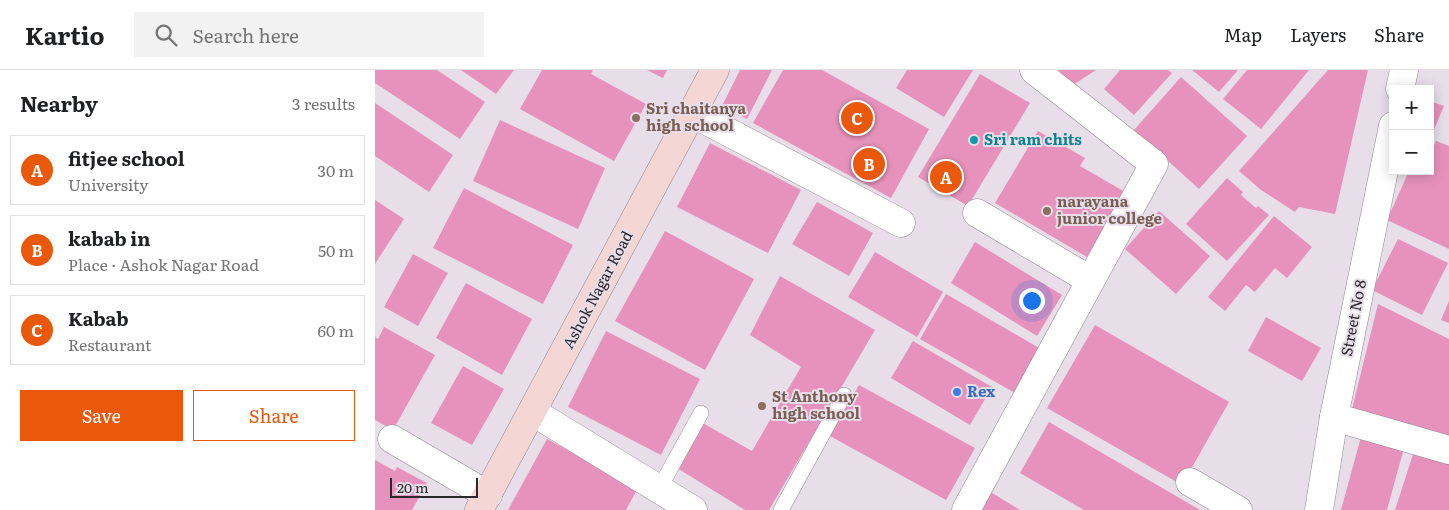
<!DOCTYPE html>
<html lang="en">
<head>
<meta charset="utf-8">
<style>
  body { margin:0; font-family:Literata,serif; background:#f2f2f2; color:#202124 }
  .controls { position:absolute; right:15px; top:15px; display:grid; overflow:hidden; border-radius:0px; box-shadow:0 2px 12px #0003 }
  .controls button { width:45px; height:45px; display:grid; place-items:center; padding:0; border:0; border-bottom:1px solid #e0e0e0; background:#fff; color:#202124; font:25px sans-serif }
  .scale { position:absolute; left:15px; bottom:12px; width:88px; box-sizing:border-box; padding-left:5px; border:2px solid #2c292d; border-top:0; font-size:14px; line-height:18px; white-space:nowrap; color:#2c292d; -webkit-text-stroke:4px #e7dee9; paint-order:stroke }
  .you { position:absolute; left:656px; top:230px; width:18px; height:18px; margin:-12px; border:4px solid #fff; border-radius:50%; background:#1a73e8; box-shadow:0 0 0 8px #1a73e833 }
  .badge { display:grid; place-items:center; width:32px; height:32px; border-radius:50%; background:#ea580c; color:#fff; font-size:16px; font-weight:700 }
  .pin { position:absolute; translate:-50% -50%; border:2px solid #fff; box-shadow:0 1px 5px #0006 }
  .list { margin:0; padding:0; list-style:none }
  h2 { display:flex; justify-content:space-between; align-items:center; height:65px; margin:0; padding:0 20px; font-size:21px }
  h2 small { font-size:16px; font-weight:400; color:#757577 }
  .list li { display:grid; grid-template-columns:32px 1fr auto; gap:15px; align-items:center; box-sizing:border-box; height:70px; margin:0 10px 10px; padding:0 10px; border:1px solid #e0e0e0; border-radius:0px }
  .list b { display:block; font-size:19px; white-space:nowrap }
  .list p { margin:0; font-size:16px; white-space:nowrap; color:#757577 }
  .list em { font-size:16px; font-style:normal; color:#757577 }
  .actions { display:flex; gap:10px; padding:15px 20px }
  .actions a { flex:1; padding:11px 0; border:1px solid #ea580c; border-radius:0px; text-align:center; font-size:18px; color:#ea580c }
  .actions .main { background:#ea580c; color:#fff }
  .icon { flex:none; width:28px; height:28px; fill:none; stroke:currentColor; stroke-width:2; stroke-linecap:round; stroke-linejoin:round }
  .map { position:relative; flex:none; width:1074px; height:440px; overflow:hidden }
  header { display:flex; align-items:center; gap:30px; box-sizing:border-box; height:70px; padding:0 25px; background:#fff; border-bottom:1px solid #e0e0e0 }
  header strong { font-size:24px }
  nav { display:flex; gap:28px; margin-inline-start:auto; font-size:18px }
  .search { width:350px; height:45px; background:#f2f2f2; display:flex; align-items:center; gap:12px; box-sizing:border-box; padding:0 18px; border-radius:0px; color:#757577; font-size:19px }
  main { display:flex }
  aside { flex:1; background:#fff }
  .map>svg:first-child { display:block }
  .building { fill:#e692bc }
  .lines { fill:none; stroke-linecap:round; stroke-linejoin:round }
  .lane-casing { stroke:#908791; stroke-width:16 }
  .street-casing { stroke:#908791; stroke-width:29 }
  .secondary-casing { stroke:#908791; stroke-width:29 }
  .lane { stroke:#fff; stroke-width:15 }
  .street { stroke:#fff; stroke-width:28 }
  .secondary { stroke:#f4d6d4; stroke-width:28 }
  .education-dot { fill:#8d6e63; stroke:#e7dee9; stroke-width:2 }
  .culture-dot { fill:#0f9aa8; stroke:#e7dee9; stroke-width:2 }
  .shop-dot { fill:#3f7fe0; stroke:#e7dee9; stroke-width:2 }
  .labels { text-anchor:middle; stroke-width:4; stroke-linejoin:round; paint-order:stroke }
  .education-label { font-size:15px; font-weight:bold; fill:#785e54; stroke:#e7dee9; text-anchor:start }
  .culture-label { font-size:15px; font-weight:bold; fill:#0d838f; stroke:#e7dee9; text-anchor:start }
  .street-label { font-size:15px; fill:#2c292d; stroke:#e7dee9 }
  .shop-label { font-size:15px; font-weight:bold; fill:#366cbe; stroke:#e7dee9; text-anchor:start }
</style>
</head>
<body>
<header>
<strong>Kartio</strong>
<div class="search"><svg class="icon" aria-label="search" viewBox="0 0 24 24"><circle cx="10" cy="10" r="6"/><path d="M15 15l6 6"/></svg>Search here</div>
<nav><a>Map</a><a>Layers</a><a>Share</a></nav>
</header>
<main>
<aside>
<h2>Nearby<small>3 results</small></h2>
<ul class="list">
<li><span class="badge">A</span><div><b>fitjee school</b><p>University</p></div><em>30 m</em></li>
<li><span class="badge">B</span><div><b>kabab in</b><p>Place · Ashok Nagar Road</p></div><em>50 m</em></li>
<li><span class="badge">C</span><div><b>Kabab</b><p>Restaurant</p></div><em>60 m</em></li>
</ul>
<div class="actions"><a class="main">Save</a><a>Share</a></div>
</aside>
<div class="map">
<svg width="1074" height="440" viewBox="0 0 1074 440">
  <rect width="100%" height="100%" fill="#e7dee9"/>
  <!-- building -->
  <g class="building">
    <path d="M0,0H62L110,32L85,69L0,13Z"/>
    <path d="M86,0H139L121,24Z"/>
    <path d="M167,0H218L216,4L271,34L239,91L145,39Z"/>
    <path d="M272,0H292L288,8Z"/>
    <path d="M365,0H397L372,49L347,36Z"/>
    <path d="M408,0H447L554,59L516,128L378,53Z"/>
    <path d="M532,0H598L569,47L521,18Z"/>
    <path d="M684,0H721L695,17Z"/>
    <path d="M745,0H793L797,3L759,45L729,19Z"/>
    <path d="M817,0H863L844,22Z"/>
    <path d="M872,0H934L886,59L848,29Z"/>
    <path d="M953,0H993L960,144L924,137L920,142L886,120L864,101Z"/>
    <path d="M605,4L655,33L593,136L543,107Z"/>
    <path d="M806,7L872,66L824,119L759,60Z"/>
    <path d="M1055,31L1069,36L1055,69Z"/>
    <path d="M0,33L78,85L54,122L0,86Z"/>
    <path d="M125,50L230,98L203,159L98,111Z"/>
    <path d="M663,61L710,88L705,96L750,122L712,187L620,133Z"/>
    <path d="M1061,71L1074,76V179L1012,150L1034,101H1055V84Z"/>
    <path d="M335,73L426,120L393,183L302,137Z"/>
    <path d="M852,108L868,122L866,125L881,138L883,136L894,145L852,191L811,154Z"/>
    <path d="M89,118L198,175L168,234L58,178Z"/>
    <path d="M0,130L29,149L0,194Z"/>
    <path d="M442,132L498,163L474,206L417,174Z"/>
    <path d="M784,141L835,186L801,224L750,179Z"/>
    <path d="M899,146L937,177L912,208L900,198L880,222L871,215L850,241L833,227Z"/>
    <path d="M290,161L379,209L330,300L240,251Z"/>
    <path d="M1023,169L1073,193L1047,245L997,220Z"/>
    <path d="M600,172L687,225L662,266L576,213Z"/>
    <path d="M500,182L568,222L542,267L473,227Z"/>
    <path d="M38,184L73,203L43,256L9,237Z"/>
    <path d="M405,206L500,260L394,440H370L302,398L326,352L377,381L426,297L375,265Z"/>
    <path d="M91,213L157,249L127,305L61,268Z"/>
    <path d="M571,224L666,279L640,323L545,269Z"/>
    <path d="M1074,231V253L1066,250Z"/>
    <path d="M1003,234L1074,269V367L976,343Z"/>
    <path d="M891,247L946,278L927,311L873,281Z"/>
    <path d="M720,255L854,332L807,415L672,338Z"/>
    <path d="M9,257L60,285L18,360L0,350V267L3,269Z"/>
    <path d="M231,261L325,309L286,385L193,337Z"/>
    <path d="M538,271L617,317L595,355L516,308Z"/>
    <path d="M88,296L129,319L97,375L56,353Z"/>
    <path d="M484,315L600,378L571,430L455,366Z"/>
    <path d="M674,352L825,440H709L645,403Z"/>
    <path d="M986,367L1029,378L1012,440H966Z"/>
    <path d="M172,369L263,418L251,440H133Z"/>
    <path d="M1040,378L1074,389V440H1020Z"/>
    <path d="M0,390L20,401L22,397L52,413L37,440H0Z"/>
    <path d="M614,421L645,440H603Z"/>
  </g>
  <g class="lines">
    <defs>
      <g id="lane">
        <path d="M284,419L326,343"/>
        <path d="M406,440L469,325"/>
      </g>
      <g id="street">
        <path d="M1025,19L1029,0"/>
        <path d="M317,43L526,153"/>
        <path d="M602,143L715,210"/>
        <path d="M158,342L318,440"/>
        <path d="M959,347L1074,380"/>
        <path d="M17,369L113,425"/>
        <path d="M815,412L863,440"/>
        <path d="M591,440L779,94L659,0"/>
        <path d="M944,440L959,347L1018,56"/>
      </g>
      <path id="secondary" d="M104,440L340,0"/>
    </defs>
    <!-- lane casing -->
    <use href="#lane" class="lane-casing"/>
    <!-- street casing -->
    <use href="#street" class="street-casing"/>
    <!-- secondary casing -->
    <use href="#secondary" class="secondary-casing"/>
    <!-- lane -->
    <use href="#lane" class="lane"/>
    <!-- street -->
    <use href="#street" class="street"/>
    <!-- secondary -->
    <use href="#secondary" class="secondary"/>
  </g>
  <!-- markers -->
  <g class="education-dot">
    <circle cx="261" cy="48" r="5"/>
    <circle cx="672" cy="141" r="5"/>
    <circle cx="387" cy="336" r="5"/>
  </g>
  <circle class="culture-dot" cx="599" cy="70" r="5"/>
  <circle class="shop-dot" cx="582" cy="322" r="5"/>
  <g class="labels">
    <!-- education labels -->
    <g class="education-label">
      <text x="271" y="44">Sri chaitanya<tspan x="271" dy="17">high school</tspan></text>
      <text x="682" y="137">narayana<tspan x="682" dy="17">junior college</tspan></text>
      <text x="397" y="332">St Anthony<tspan x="397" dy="17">high school</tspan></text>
    </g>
    <!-- culture labels -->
    <g class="culture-label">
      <text x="609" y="75">Sri ram chits</text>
    </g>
    <!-- street labels -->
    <g class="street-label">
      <text transform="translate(223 220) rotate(-62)" y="5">Ashok Nagar Road</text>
      <text transform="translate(979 248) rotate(-79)" y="5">Street No 8</text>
    </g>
    <!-- shop labels -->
    <g class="shop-label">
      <text x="592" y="327">Rex</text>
    </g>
  </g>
</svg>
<div class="controls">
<button>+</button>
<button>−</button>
</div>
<div class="scale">20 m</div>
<div class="you"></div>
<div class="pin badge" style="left:571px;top:107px">A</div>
<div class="pin badge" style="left:494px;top:94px">B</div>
<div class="pin badge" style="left:482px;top:48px">C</div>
</div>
</main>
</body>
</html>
